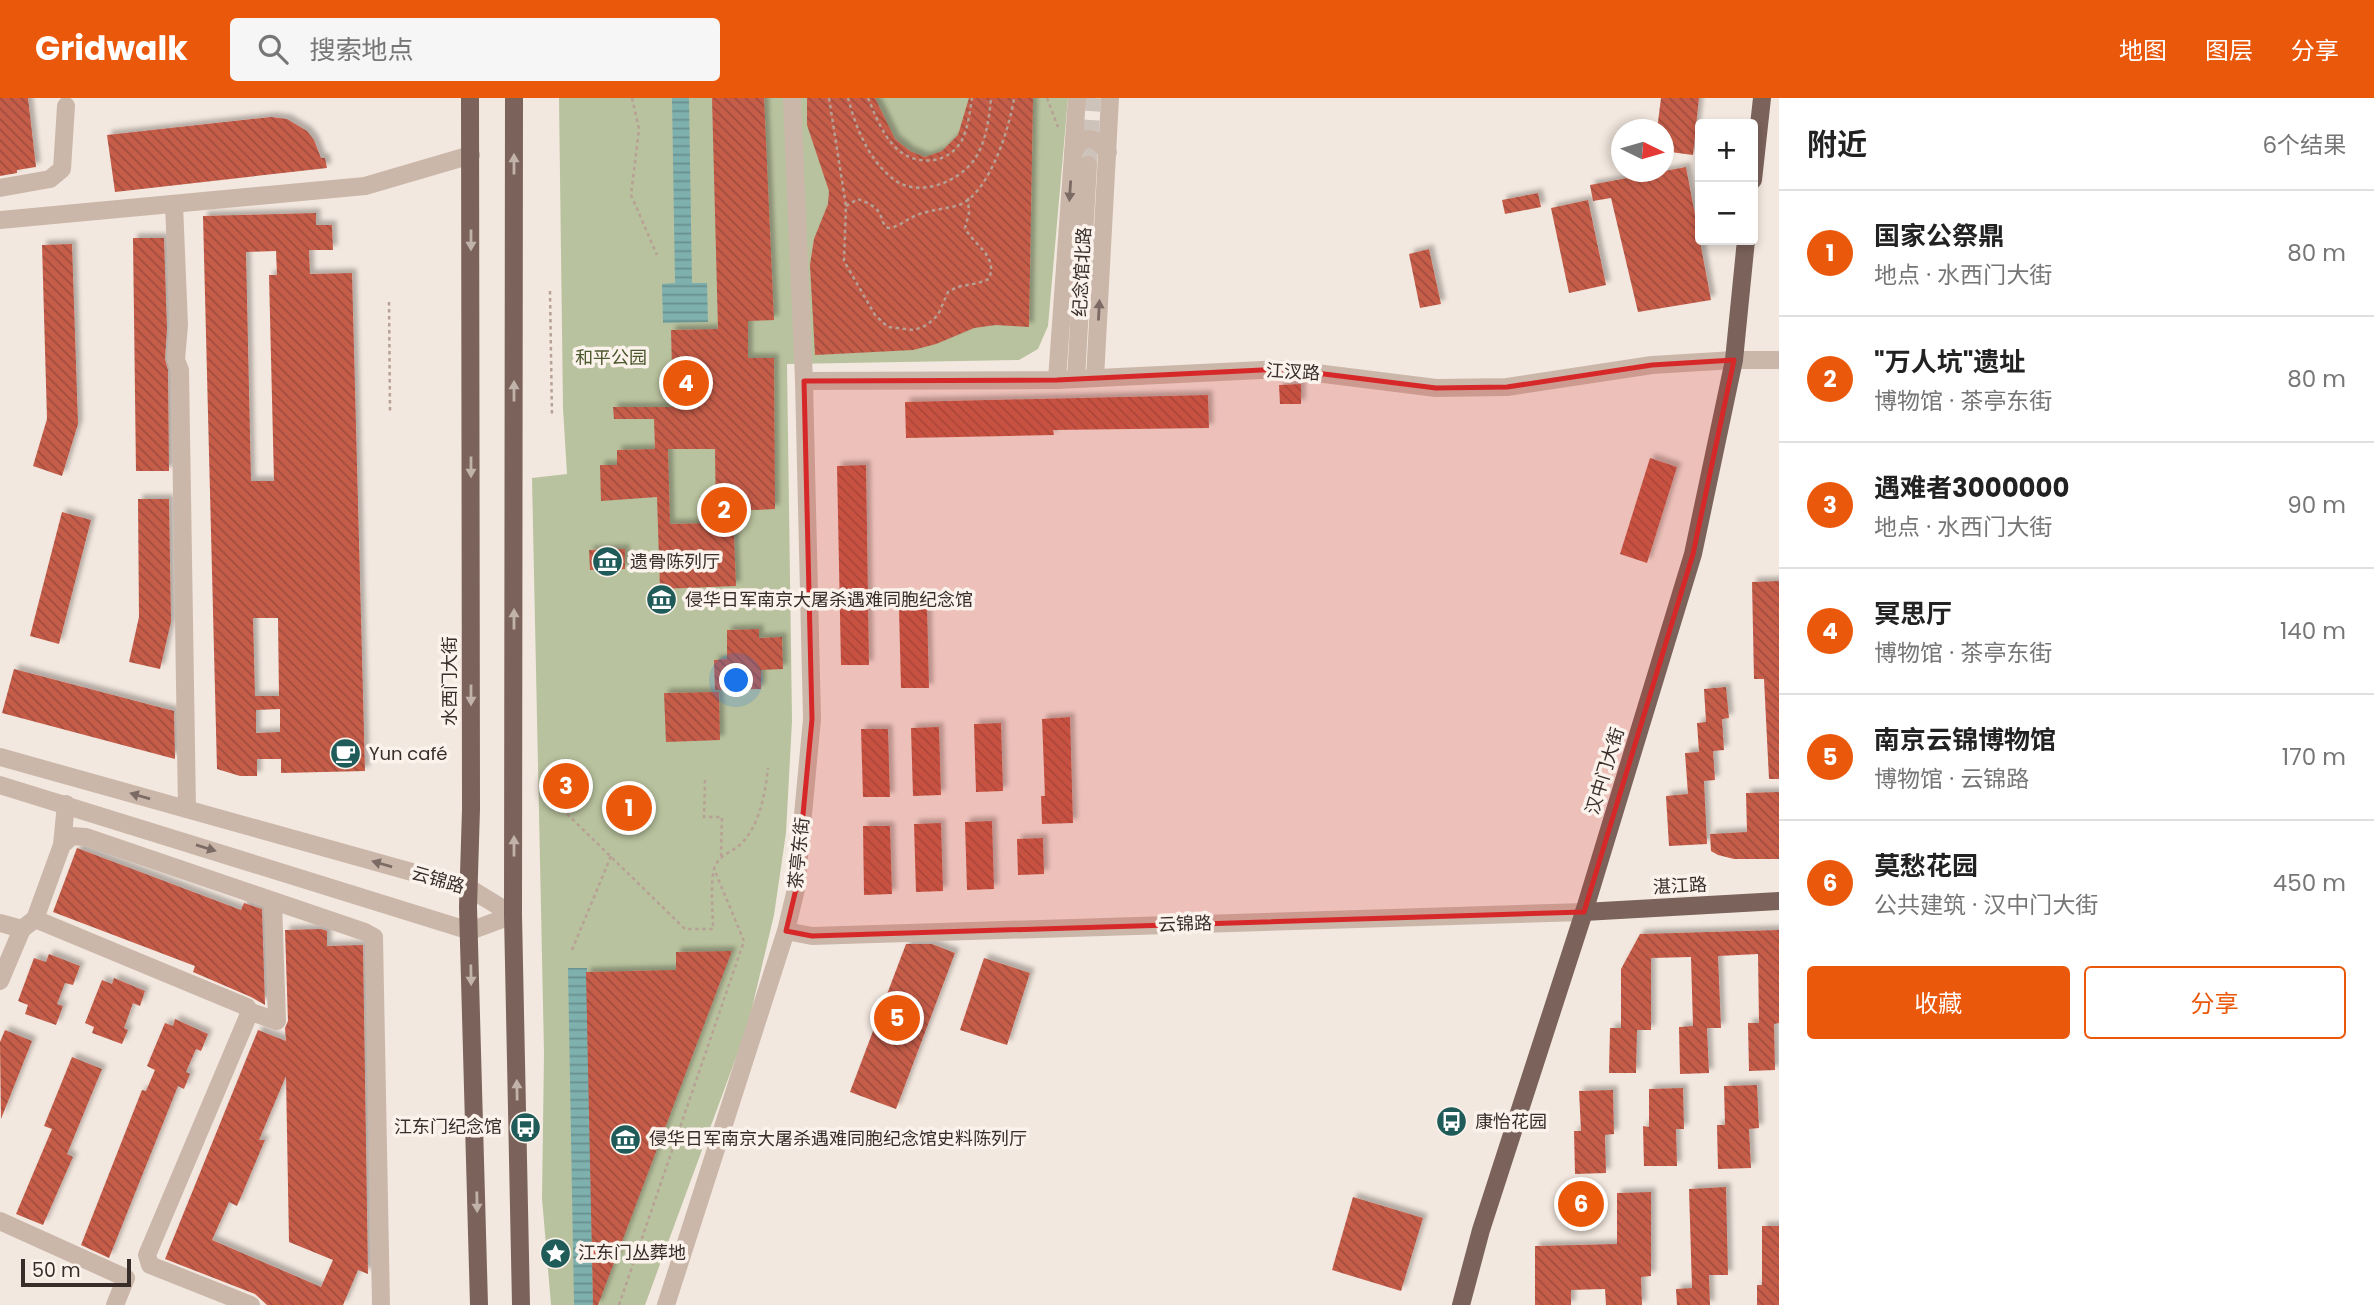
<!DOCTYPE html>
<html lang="zh">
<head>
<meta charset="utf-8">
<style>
  body { margin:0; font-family:Poppins,"Noto Sans SC",sans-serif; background:#f6f6f6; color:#222 }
  .controls { position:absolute; right:21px; top:21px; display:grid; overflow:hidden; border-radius:7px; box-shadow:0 4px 10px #0003 }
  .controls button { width:63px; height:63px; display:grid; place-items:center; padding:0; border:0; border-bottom:2px solid #e0e0e0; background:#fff; color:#222; font:35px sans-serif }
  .compass { position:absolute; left:1611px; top:21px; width:63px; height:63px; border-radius:50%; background:#fff; box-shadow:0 4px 10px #0003; rotate:95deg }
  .scale { position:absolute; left:21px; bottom:18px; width:110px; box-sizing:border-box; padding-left:7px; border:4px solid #392d2a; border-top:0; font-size:19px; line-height:24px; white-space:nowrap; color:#392d2a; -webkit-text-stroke:5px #faf2eb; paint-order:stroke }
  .you { position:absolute; left:737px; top:583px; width:24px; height:24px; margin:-18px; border:5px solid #fff; border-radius:50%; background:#1a73e8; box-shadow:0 0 0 10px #1a73e833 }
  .badge { display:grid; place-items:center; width:46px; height:46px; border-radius:50%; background:#ea580c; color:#fff; font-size:23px; font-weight:700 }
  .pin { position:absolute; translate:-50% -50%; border:4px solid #fff; box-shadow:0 2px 7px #0006 }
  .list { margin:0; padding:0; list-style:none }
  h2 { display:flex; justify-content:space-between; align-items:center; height:91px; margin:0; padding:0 28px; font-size:30px }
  h2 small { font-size:23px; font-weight:400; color:#767676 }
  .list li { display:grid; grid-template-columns:46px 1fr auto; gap:21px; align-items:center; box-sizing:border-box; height:126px; padding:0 28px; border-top:2px solid #e0e0e0 }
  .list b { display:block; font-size:26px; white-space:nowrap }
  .list p { margin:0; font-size:23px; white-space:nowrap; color:#767676 }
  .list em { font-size:23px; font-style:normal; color:#767676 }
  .actions { display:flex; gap:14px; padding:21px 28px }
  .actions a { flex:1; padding:16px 0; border:2px solid #ea580c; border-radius:7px; text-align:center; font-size:24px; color:#ea580c }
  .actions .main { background:#ea580c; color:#fff }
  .icon { flex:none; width:38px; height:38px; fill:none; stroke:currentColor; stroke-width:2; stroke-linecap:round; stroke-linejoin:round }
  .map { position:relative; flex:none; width:1779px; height:1207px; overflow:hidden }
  header { display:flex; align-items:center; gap:42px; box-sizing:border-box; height:98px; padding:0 35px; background:#ea580c; color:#fff }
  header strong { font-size:33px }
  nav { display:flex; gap:38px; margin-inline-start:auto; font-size:24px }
  .search { width:490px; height:63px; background:#f6f6f6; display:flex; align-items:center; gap:18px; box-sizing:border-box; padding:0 24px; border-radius:7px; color:#767676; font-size:26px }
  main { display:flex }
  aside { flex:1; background:#fff }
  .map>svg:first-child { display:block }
  .green { fill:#b9c29e }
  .water { fill:url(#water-rules) }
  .building { fill:url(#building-back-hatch); fill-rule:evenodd; filter:url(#shadow) }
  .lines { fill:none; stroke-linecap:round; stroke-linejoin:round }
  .minor-tunnel { stroke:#cec3bb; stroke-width:18; stroke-dasharray:18 9; stroke-linecap:butt }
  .path { stroke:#b7a094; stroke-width:2.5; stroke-dasharray:3.5 3.5; stroke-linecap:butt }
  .minor { stroke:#cbb7aa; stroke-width:18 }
  .major { stroke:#7b635b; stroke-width:18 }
  .oneway { fill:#c1b2aa }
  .oneway2 { fill:#7b6b64 }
  .marked { fill:#d62828; fill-opacity:0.2; stroke:#d62828; stroke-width:5; stroke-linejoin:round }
  .labels { text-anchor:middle; stroke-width:7; stroke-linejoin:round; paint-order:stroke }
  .street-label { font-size:18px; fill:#392d2a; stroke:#faf2eb }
  .park-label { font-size:18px; fill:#4b572d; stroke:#faf2eb }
  .poi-label { font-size:18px; fill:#392d2a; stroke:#faf2eb; text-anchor:start }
</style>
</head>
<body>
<header>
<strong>Gridwalk</strong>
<div class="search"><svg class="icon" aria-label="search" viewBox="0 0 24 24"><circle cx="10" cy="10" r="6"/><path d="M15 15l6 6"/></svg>搜索地点</div>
<nav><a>地图</a><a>图层</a><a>分享</a></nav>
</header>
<main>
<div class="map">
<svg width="1779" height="1207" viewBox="0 0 1779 1207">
  <defs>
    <pattern id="water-rules" width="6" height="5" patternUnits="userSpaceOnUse" patternTransform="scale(1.75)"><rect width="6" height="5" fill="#7eb0ae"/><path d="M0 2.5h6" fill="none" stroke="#68908e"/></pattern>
    <pattern id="building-back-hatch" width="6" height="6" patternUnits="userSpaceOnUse" patternTransform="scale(1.75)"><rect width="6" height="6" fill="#c55d4a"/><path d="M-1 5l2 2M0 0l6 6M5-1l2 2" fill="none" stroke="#a14d3e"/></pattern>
    <filter id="shadow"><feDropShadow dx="4.5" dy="-4.5" stdDeviation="2" flood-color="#0004"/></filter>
  </defs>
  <rect width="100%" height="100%" fill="#f3e8df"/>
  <!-- green -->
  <path class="green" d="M559,0H1068L1048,228L1038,251L1019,262L787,266L792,623L786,735L774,817L748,927L645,1207H551L542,1100L544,955L532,380L567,376L563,310Z"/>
  <!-- water -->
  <g class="water">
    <path d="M672,0H689L692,185H707L708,224L663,225L662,186L675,185Z"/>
    <path d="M568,870H587L593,1207H574Z"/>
  </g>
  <!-- building -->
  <g class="building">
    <path d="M0,0H28L36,69L17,72V75L0,78Z"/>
    <path d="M712,0H764L774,222L748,223V260H774L775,411L733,413L736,488L660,491L657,399L601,403L600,367H617V352L655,351L654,321H614L613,309H673L671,232L718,231ZM668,351H715L716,425L670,426Z"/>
    <path d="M807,0H875L895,41L910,53L925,59L942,53L958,37L969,0H1033L1029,229L996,227L974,230L936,246L913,252L815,257L810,167L814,141L828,106L829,93L807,27Z"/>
    <path d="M1661,0H1699L1693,57L1663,53V32H1657Z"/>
    <path d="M271,19L287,21L307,33L314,42L321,60H325L327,70L115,94L107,37Z"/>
    <path d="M1686,69L1711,202L1638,214L1611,100L1593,103L1590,87Z"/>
    <path d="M1538,95L1541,109L1505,116L1502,102Z"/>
    <path d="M1588,102L1606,187L1569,195L1551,110Z"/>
    <path d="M316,115V127H332L333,152H309L310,176L352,175L365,673L281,675V661H257V678H240L217,671L203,118ZM276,153L277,177H269L274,383H251L246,154ZM253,520H278L279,598H255ZM280,611V634L256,635V612Z"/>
    <path d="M133,140H164L167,231L165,261L168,272L169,373H136Z"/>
    <path d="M72,146L78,326L62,378L33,368L47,321L42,147Z"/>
    <path d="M1429,151L1441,206L1420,210L1409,156Z"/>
    <path d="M1301,286V306H1280L1279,287Z"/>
    <path d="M1208,297L1209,330L1053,332L1054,337L906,340L905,304Z"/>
    <path d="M1650,360L1677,369L1647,465L1620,456Z"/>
    <path d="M866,367L869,567H841L837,368Z"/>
    <path d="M138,401H169L171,524L160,571L129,564L139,519Z"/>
    <path d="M62,414L91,422L59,546L30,538Z"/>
    <path d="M625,451V471L590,472L589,452Z"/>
    <path d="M1779,483V681H1769L1764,581H1754L1752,484Z"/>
    <path d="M927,509L929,590H901L899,510Z"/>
    <path d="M759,531V540L782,539L783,571L761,572V591L715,592L714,562L727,561V532Z"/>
    <path d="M14,571L174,613L175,661L2,615Z"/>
    <path d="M1726,589L1729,620L1722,621L1724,652L1713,653L1715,682L1704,683L1707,746L1669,748L1666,698L1688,696L1685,655L1699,654L1697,625L1706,624L1704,591Z"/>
    <path d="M719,594L720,642L666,644L664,595Z"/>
    <path d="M1070,619L1073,725L1042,726L1041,698H1045L1042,621Z"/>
    <path d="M1001,625L1003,693L976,694L974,626Z"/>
    <path d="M939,629L941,697L913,698L911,630Z"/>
    <path d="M861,631H888L890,699H863Z"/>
    <path d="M1779,694V761H1734L1718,757L1711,753L1710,736L1747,734L1746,695Z"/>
    <path d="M992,723L994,791L967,792L965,724Z"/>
    <path d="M941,725L943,793L916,794L914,726Z"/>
    <path d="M863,728H890L892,796L864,797Z"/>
    <path d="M1043,740L1044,776L1018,777L1017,741Z"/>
    <path d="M77,750L241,812L244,805L262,811L265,907L251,899L193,874L195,868L53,814Z"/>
    <path d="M321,831L327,833V848L363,847L368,1176L358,1172L343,1207H267L255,1196L165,1161L258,932L286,943L285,930L288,923L285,832ZM286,978L289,1144L333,1162L321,1189L212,1142L229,1104L237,1108L265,1042H259Z"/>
    <path d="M1779,832V925L1774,926L1775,972L1749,973L1748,925H1759L1758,856L1718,858L1721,930H1707L1709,975L1680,976L1679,929L1693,928L1691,859L1651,860V932H1637L1636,975H1609L1610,930H1621V871L1640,836Z"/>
    <path d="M906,846H932L955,855L896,1011L850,994Z"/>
    <path d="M732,853L598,1207H593L586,874L676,872V854Z"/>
    <path d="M49,856L80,868L73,887L65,885L57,906L63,908L56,927L25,916L28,907L18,903L34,860L46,864Z"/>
    <path d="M984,860L1030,875L1007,947L960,932Z"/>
    <path d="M114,880L145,893L140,908L133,905L124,930L128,932L122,946L92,935L94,929L85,925L102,882L112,886Z"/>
    <path d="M175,921L208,936L201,953L196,951L186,974L190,976L184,991L178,988L109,1160L81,1147L142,992L146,993L155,972L147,968L165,925L173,928Z"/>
    <path d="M5,932L32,943L1,1021L0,944Z"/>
    <path d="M72,959L102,971L67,1056L73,1059L43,1127L16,1116L52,1031L44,1028Z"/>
    <path d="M1757,987L1759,1030L1749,1031L1751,1070L1718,1071L1717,1027H1725L1724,988Z"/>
    <path d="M1683,990L1684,1031H1676L1677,1068H1644L1643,1028L1649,1029V991Z"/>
    <path d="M1613,992L1614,1036L1605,1037L1606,1075L1575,1076L1574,1033H1581L1579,993Z"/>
    <path d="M1726,1089L1728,1177H1709L1710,1207H1677L1676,1191L1692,1190L1689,1091Z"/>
    <path d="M1651,1094V1178L1641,1179L1642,1207H1606L1605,1191L1571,1192V1207H1535V1148L1617,1146V1095Z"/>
    <path d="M1353,1099L1423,1120L1401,1193L1332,1172Z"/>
    <path d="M1762,1128H1779V1207H1757V1187H1762Z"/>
  </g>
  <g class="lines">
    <!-- minor-tunnel -->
    <path class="minor-tunnel" d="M1088,67L1092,0"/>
    <!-- path -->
    <g class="path">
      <path d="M632,0L639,31L631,97L657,157"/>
      <path d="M829,0L846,108L844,163L875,217L888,229L914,232L927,227L938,217L948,194L957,189L978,185L989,181C998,157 975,149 965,130L969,115L968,100"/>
      <path d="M848,0C856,30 869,64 896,83C921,99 958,84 974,62C986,45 989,21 991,0"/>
      <path d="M868,0C875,17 883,38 897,51C917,69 949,66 962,42C968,30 970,13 972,0"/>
      <path d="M1047,0L1058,29"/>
      <path d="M846,108L858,101C865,104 874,107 879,114C883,121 881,125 888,130C900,129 906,121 917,117C930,112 945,111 959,107C989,96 1010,29 1014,0"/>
      <path d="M550,193L552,319"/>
      <path d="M389,204L390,313"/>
      <path d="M705,682L704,719H722L721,758"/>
      <path d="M562,711L685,831H713C713,814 710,787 714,771C718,757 731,755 741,746C760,726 765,696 768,670"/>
      <path d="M572,852L611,758"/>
      <path d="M619,1207L744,843L714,771"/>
    </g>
    <!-- minor -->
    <g class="minor">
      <path d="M1073,55C1083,35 1095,38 1108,54"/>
      <path d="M0,90L50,81L62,71L66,8"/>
      <path d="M174,106L179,227L176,262L180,272L187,711"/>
      <path d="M0,122L365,88L471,57"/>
      <path d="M1095,280L1110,0"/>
      <path d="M1076,281L1088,67"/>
      <path d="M1057,282L1077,0"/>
      <path d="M804,283L1057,282L1284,271L1436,290L1507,289L1652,267L1734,262H1779"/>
      <path d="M0,659L469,790L513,817"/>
      <path d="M0,687L470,833L513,817"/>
      <path d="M62,747L66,706"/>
      <path d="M0,825L22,831"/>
      <path d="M786,833L812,838L1584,814"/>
      <path d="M0,883L22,831L35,821"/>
      <path d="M248,913L277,923L273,803"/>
      <path d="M0,1123L126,1180L115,1207"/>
      <path d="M251,1207L150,1167L147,1157L249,916L247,909L35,821L62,747L72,738L86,739L365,834L374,839L381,1207"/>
      <path d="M666,1207L786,833L796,791L812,621L804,283L792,0"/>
    </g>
    <!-- major -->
    <g class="major">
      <path d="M470,0L471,711L468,809L479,1207"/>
      <path d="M514,0L513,817L521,1207"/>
      <path d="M1753,82L1762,0"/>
      <path d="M1584,814L1779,803"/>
      <path d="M1461,1207L1481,1132L1584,814L1693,456L1734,262L1746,142"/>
    </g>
  </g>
  <!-- one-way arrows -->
  <defs><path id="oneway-solid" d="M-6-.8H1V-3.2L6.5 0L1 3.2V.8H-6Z" transform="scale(1.75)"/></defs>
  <g class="oneway">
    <use href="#oneway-solid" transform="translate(514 66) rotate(-90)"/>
    <use href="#oneway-solid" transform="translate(471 142) rotate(90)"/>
    <use href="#oneway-solid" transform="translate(514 293) rotate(-90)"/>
    <use href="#oneway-solid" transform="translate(471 369) rotate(90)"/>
    <use href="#oneway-solid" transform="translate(514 521) rotate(-90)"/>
    <use href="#oneway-solid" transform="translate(471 597) rotate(90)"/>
    <use href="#oneway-solid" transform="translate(514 748) rotate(-90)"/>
    <use href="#oneway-solid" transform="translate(471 877) rotate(89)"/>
    <use href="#oneway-solid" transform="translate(517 992) rotate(-91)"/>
    <use href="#oneway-solid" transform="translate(477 1104) rotate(89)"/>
  </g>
  <g class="oneway2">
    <use href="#oneway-solid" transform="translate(1070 93) rotate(94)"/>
    <use href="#oneway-solid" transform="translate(1099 212) rotate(-87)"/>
    <use href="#oneway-solid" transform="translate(140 698) rotate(-164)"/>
    <use href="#oneway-solid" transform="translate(206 750) rotate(17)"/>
    <use href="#oneway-solid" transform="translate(382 766) rotate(-164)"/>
  </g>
  <!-- marked area -->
  <path class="marked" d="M1734,262L1693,456L1584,814L812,838L786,833L796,791L812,621L804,283L1057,282L1284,271L1436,290L1507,289L1652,267Z"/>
  <!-- icons -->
  <defs>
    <symbol id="museum-disc" viewBox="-11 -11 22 22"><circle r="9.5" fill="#1f5b59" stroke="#faf2eb"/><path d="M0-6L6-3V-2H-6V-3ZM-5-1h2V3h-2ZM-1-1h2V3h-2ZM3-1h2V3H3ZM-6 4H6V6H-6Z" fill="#fff"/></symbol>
    <symbol id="cafe-disc" viewBox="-11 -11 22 22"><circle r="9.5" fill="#1f5b59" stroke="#faf2eb"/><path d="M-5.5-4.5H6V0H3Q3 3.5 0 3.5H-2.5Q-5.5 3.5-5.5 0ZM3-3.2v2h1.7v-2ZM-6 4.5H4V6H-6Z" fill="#fff"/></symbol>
    <symbol id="bus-disc" viewBox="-11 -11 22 22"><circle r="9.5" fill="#1f5b59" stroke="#faf2eb"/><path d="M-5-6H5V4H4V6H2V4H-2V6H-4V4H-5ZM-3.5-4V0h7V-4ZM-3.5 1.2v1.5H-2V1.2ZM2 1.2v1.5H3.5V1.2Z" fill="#fff"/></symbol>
    <symbol id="sight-disc" viewBox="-11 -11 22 22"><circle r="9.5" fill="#1f5b59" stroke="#faf2eb"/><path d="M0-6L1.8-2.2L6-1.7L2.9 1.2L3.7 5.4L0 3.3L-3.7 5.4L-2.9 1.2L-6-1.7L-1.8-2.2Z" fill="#fff"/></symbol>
  </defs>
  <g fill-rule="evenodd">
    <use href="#museum-disc" x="590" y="446" width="35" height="35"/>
    <use href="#museum-disc" x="644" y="484" width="35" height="35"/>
    <use href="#cafe-disc" x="328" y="638" width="35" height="35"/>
    <use href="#bus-disc" x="1434" y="1006" width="35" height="35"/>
    <use href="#bus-disc" x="508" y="1012" width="35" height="35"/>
    <use href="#museum-disc" x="608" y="1024" width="35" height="35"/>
    <use href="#sight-disc" x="538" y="1138" width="35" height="35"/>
  </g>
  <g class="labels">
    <!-- street labels -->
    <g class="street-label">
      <text transform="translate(1082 174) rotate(-87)" y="6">纪念馆北路</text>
      <text transform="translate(1293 274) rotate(3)" y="6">江汊路</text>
      <text transform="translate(450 583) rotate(-90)" y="6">水西门大街</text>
      <text transform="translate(1605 673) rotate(-73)" y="6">汉中门大街</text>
      <text transform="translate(799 755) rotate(-84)" y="6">茶亭东街</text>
      <text transform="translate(438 782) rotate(16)" y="6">云锦路</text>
      <text transform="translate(1680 788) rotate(-3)" y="6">湛江路</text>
      <text transform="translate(1185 826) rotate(-2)" y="6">云锦路</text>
    </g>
    <!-- park labels -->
    <g class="park-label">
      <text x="611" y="266">和平公园</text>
    </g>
    <!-- poi labels -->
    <g class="poi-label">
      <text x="630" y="470">遗骨陈列厅</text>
      <text x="685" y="508">侵华日军南京大屠杀遇难同胞纪念馆</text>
      <text x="369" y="662">Yun café</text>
      <text x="1475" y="1030">康怡花园</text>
      <text x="502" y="1035" text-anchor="end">江东门纪念馆</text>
      <text x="649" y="1047">侵华日军南京大屠杀遇难同胞纪念馆史料陈列厅</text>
      <text x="578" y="1161">江东门丛葬地</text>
    </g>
  </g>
</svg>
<div class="controls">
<button>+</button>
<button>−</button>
</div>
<svg class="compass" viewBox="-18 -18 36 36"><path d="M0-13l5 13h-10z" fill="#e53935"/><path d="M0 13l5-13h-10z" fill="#767676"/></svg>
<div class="scale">50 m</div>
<div class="you"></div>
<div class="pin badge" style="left:629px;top:710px">1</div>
<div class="pin badge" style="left:724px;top:412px">2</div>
<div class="pin badge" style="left:566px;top:688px">3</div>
<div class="pin badge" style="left:686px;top:285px">4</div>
<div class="pin badge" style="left:897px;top:920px">5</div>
<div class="pin badge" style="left:1581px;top:1106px">6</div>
</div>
<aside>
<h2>附近<small>6个结果</small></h2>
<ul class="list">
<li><span class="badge">1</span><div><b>国家公祭鼎</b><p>地点 · 水西门大街</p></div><em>80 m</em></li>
<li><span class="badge">2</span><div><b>&quot;万人坑&quot;遗址</b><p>博物馆 · 茶亭东街</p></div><em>80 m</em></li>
<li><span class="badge">3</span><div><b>遇难者3000000</b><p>地点 · 水西门大街</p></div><em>90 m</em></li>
<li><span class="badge">4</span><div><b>冥思厅</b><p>博物馆 · 茶亭东街</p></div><em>140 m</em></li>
<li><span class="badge">5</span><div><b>南京云锦博物馆</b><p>博物馆 · 云锦路</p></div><em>170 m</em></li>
<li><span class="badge">6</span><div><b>莫愁花园</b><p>公共建筑 · 汉中门大街</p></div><em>450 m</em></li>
</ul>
<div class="actions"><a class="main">收藏</a><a>分享</a></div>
</aside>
</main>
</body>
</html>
